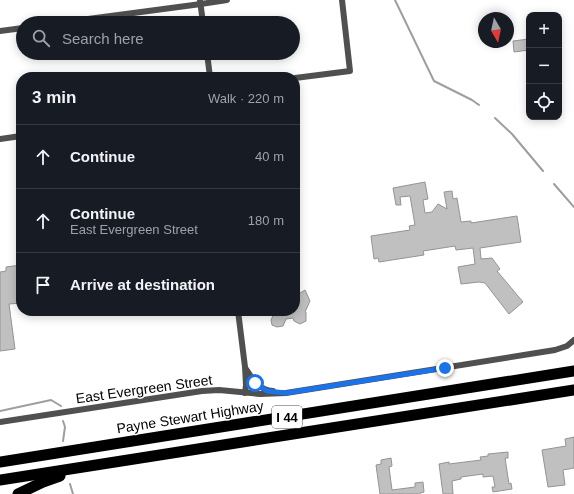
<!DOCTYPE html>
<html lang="en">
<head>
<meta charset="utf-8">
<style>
  body { margin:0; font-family:Helvetica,sans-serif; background:#20242c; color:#f1f3f6 }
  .controls { position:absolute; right:12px; top:12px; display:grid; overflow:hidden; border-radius:8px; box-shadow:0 2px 10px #0003 }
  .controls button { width:36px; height:36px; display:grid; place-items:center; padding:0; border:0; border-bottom:1px solid #363941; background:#171b24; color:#f1f3f6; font:20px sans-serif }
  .compass { position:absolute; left:478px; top:12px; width:36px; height:36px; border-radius:50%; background:#171b24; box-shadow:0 2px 10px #0003; rotate:171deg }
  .stop { position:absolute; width:12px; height:12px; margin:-9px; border:3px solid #1a73e8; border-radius:50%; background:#fff }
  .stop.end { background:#1a73e8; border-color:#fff; box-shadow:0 1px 4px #0008 }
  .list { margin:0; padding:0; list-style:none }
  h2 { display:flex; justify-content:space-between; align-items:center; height:52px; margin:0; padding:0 16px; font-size:17px }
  h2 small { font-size:13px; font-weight:400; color:#9ea1a6 }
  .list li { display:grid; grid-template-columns:26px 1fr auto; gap:12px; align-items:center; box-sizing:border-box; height:64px; padding:0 16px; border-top:1px solid #363941 }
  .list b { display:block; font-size:15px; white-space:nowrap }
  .list p { margin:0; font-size:13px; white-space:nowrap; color:#9ea1a6 }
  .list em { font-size:13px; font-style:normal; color:#9ea1a6 }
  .icon { flex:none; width:22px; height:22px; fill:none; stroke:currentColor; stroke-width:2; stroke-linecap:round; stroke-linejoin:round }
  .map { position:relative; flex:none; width:574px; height:494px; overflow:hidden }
  .search { position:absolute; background:#171b24; box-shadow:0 2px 10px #0003; left:16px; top:16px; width:284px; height:44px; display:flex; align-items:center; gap:10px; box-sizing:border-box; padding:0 14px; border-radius:22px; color:#9ea1a6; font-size:15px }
  .panel { position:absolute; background:#171b24; box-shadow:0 2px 10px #0003; left:16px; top:72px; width:284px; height:244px; border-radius:16px }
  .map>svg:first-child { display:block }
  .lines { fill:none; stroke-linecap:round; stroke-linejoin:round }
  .stream { stroke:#9e9e9e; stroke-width:2 }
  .building { fill:#c0c0c0; stroke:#949494 }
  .street { stroke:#505050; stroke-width:6 }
  .highway { stroke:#000; stroke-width:11 }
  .route { stroke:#1a73e8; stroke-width:5 }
  .labels { text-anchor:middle; stroke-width:3; stroke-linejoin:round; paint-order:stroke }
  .shield { fill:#fff; stroke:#4c4c4c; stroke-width:1 }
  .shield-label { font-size:13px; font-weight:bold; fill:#000 }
  .street-label { font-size:14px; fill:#000; stroke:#fff }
</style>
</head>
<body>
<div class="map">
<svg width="574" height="494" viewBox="0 0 574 494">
  <rect width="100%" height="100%" fill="#fff"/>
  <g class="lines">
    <!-- stream -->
    <g class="stream">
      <path d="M395,0L434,81L472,100L479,105"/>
      <path d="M495,118L512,134L543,171"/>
      <path d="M554,184L574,207"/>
      <path d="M0,411L51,400L61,406"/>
      <path d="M63,421L65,427L63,441"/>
      <path d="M70,484L73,494"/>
    </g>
  </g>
  <!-- building -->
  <g class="building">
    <path d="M529,39V50L514,52L513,41Z"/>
    <path d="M425,182L428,199L423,200L425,213L432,212L438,204L447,209L444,192L452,191L453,199L457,198L461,222L471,221V223L517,216L521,242L480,248L481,259L492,258L500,269L497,271L523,302L509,314L485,283L479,282L461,284L458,267L475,264L473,248L456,250L455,246L423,251L424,255L379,262L378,258L374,259L371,236L410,230L409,226L415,225L410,196L400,197L401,205H396L393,188Z"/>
    <path d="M21,265V303L9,304L15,349L0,351V272L6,271V267Z"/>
    <path d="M305,290L310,301L305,312H306V321L300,324L294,321L293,318L286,319L283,326L277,327L272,325L271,320L275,311H295V296Z"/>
    <path d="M574,437V468L563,470L565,485L548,487L542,450L566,446L565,439Z"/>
    <path d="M508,452V458H505L509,484L511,483L512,489L493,492L492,487H495L493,476L483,477V474L461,477V479L452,481L453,494H443L439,464L449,462V464L481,460L480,457L488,456V454Z"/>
    <path d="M391,458L392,466L389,467L392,490L415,487V483L423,482L424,492L420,493V494H380L376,465L381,464V460Z"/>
  </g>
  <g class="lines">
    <!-- street -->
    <g class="street">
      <path d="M200,0L203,23"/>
      <path d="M58,23L201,4L227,0"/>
      <path d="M0,31L23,28"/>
      <path d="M207,53L210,77"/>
      <path d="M295,78L350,71L342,0"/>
      <path d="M0,139L21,136"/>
      <path d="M238,311L245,367L246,385L245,393"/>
      <path d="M246,369C253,380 259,390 273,391"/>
      <path d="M0,422L202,391L219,390L260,394L286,393L555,350L567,346L574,340"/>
    </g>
    <!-- highway -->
    <g class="highway">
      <path d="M0,462L574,371"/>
      <path d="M0,480L574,390"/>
      <path d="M18,494L43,482L60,476"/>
    </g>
  </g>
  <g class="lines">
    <!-- route -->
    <path class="route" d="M255,383L267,391L286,393L445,368"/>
  </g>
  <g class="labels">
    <!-- shield labels -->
    <rect class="shield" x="272" y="406" width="30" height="22" rx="3"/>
    <g class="shield-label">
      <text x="287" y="422">I 44</text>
    </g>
    <!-- street labels -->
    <g class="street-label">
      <text transform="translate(144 389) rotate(-8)" y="5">East Evergreen Street</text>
      <text transform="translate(190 417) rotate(-9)" y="5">Payne Stewart Highway</text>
    </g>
  </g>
</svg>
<div class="controls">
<button>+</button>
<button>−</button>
<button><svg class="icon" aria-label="locate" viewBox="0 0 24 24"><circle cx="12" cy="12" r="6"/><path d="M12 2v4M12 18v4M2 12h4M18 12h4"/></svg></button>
</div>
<svg class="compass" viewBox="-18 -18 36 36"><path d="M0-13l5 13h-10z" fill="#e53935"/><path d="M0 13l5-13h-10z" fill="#9ea1a6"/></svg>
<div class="stop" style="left:255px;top:383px"></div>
<div class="stop end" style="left:445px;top:368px"></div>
<div class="search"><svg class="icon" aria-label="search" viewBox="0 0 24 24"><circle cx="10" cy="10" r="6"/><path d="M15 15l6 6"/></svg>Search here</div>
<section class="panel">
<h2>3 min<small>Walk · 220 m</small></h2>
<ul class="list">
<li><svg class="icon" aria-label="ahead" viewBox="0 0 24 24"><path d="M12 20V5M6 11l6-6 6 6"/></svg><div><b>Continue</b></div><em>40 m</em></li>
<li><svg class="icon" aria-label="ahead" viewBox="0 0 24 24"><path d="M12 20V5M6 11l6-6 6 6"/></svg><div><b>Continue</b><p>East Evergreen Street</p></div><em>180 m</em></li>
<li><svg class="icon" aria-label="arrive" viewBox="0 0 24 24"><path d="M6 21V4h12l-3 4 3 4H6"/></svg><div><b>Arrive at destination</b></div></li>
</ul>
</section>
</div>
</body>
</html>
